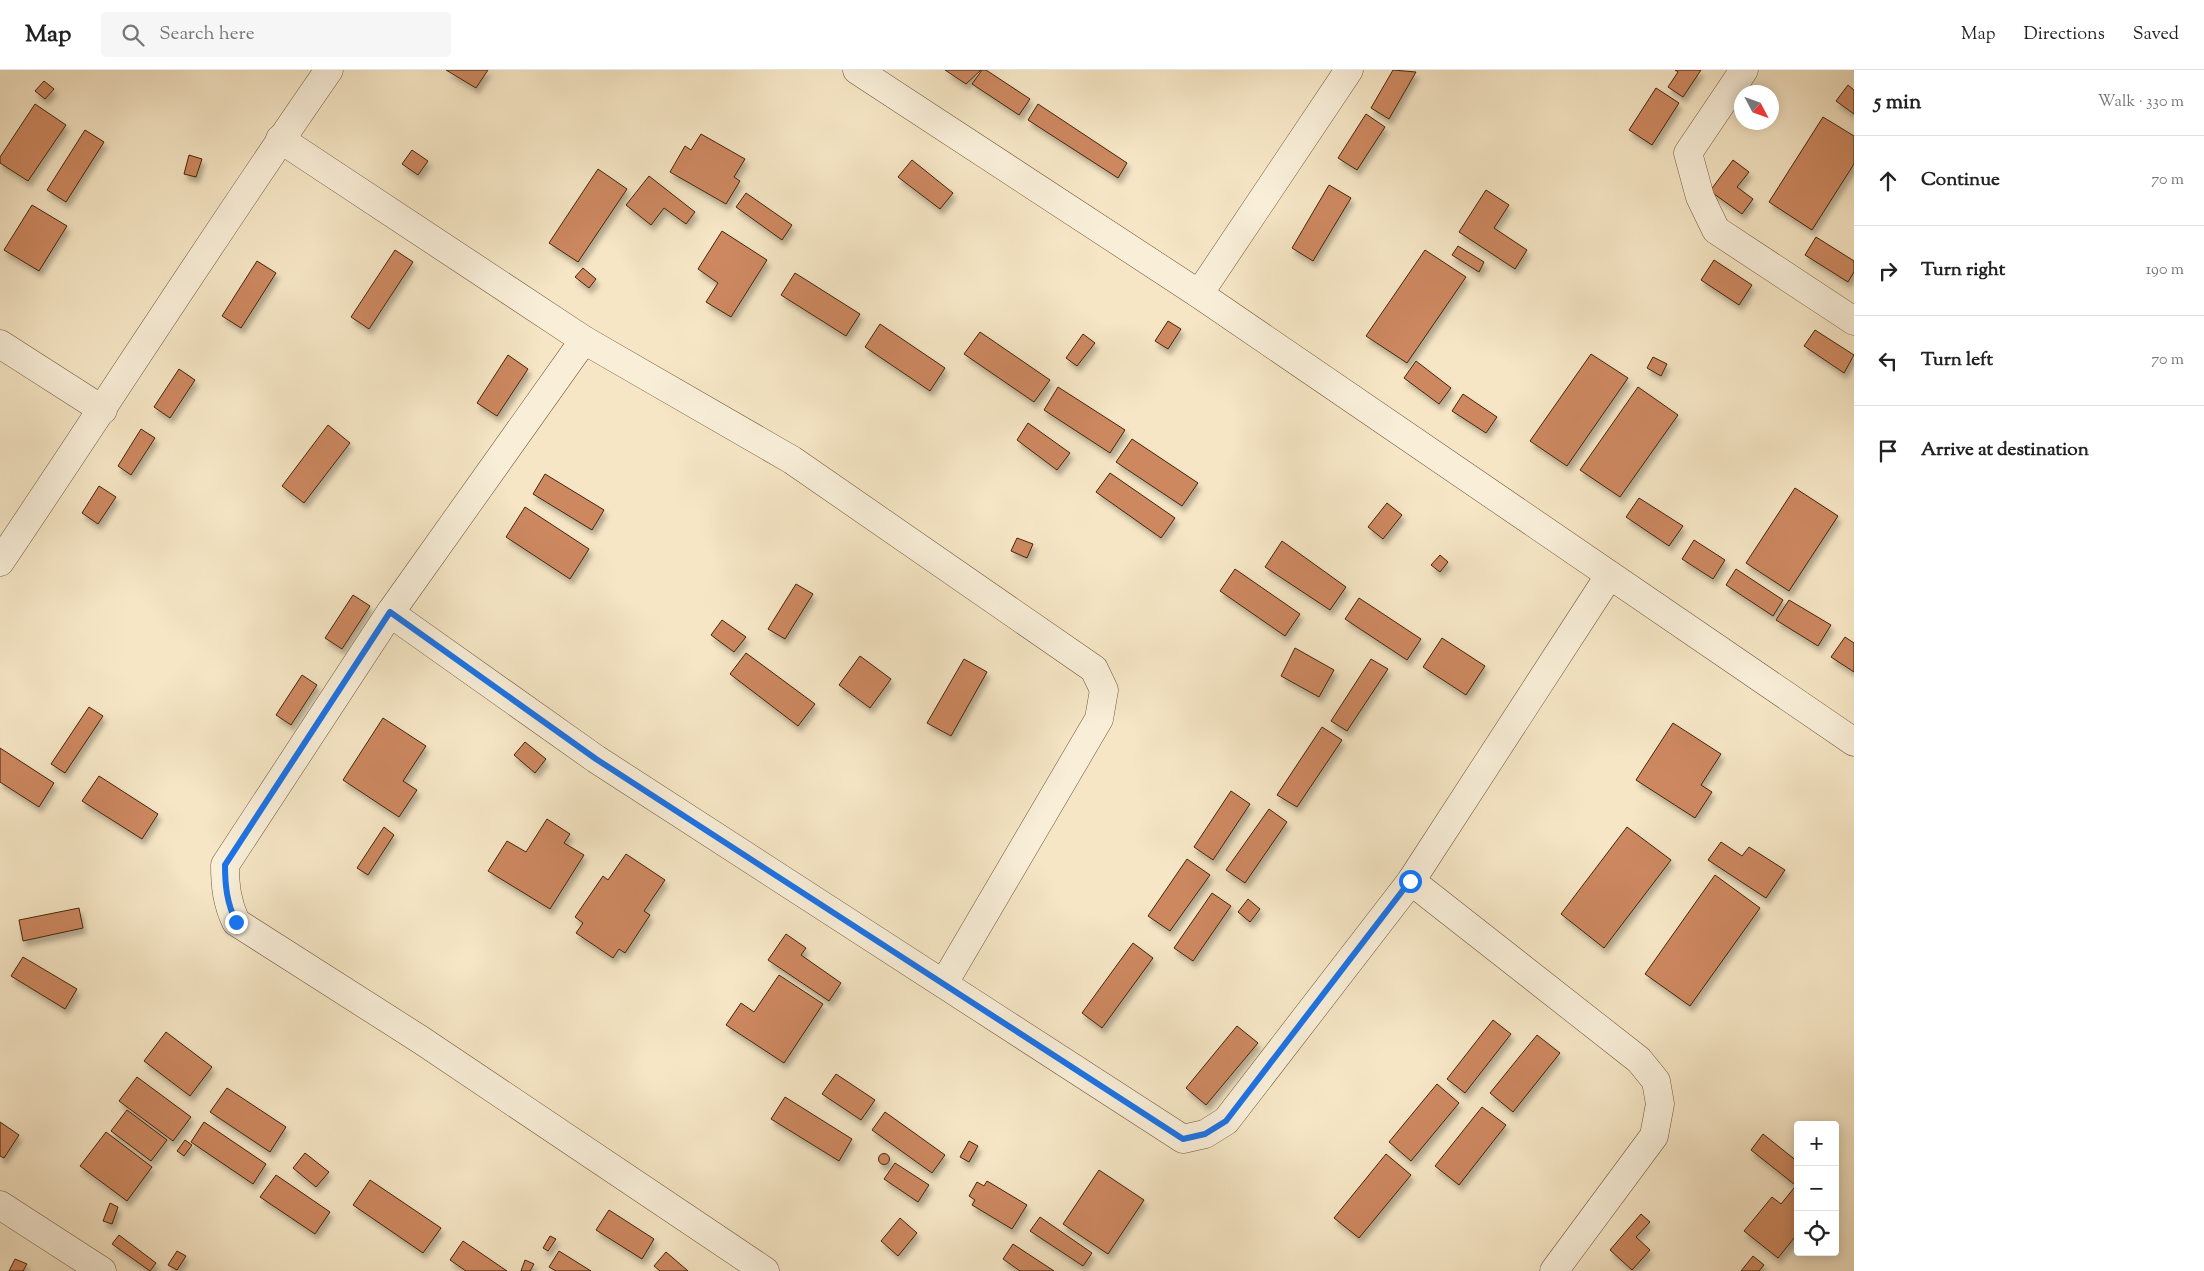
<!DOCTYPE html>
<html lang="en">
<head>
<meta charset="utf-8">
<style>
  body { margin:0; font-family:"Sorts Mill Goudy",serif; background:#f6f6f6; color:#222 }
  .controls { position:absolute; right:15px; bottom:15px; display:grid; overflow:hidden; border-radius:5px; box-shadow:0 2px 12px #0003 }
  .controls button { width:45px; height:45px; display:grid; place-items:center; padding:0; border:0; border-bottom:1px solid #e0e0e0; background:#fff; color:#222; font:25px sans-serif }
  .compass { position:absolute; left:1734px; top:15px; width:45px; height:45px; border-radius:50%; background:#fff; box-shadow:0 2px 12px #0003; rotate:131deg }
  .stop { position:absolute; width:15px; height:15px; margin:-11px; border:4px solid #1a73e8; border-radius:50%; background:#fff }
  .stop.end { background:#1a73e8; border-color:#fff; box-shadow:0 1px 5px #0008 }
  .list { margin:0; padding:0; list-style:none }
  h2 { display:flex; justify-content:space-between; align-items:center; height:65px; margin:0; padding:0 20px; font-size:21px }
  h2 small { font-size:16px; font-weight:400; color:#767676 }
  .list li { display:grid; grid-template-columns:32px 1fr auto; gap:15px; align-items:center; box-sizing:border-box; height:90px; padding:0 20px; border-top:1px solid #e0e0e0 }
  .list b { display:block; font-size:19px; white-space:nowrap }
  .list em { font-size:16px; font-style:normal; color:#767676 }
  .icon { flex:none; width:28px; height:28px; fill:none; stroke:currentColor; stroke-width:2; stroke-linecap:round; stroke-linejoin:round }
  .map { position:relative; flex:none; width:1854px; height:1201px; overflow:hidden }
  header { display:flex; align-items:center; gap:30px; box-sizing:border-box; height:70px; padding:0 25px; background:#fff; border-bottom:1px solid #e0e0e0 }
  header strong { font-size:24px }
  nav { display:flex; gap:28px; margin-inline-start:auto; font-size:18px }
  .search { width:350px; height:45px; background:#f6f6f6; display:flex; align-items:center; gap:12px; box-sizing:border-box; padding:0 18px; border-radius:5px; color:#767676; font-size:19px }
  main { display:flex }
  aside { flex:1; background:#fff }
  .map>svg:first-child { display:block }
  .building { fill:#cd8861; stroke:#432609; filter:url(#shadow) }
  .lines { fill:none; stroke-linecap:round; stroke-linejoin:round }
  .minor-casing { stroke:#705638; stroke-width:29 }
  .minor { stroke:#f9efd9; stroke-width:28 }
  .route { stroke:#1a73e8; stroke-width:6 }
</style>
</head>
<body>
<header>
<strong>Map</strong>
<div class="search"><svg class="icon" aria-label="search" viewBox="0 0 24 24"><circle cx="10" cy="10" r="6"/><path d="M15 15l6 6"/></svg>Search here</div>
<nav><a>Map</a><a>Directions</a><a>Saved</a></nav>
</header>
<main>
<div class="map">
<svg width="1854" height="1201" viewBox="0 0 1854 1201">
  <defs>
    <filter id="shadow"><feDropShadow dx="3" dy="5.5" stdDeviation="2.5" flood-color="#0004"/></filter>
  </defs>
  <rect width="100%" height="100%" fill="#f6e6c5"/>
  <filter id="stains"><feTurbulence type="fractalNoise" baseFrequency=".004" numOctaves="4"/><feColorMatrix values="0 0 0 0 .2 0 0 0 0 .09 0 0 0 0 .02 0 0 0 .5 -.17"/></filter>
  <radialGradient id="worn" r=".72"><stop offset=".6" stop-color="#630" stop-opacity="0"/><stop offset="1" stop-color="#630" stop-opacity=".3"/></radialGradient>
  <!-- building -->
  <g class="building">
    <path d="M446,0H488L476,18Z"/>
    <path d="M945,0H981L966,14Z"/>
    <path d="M982,0H986L1030,29L1019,45L972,14Z"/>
    <path d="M1393,0L1416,2L1389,49L1371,38Z"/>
    <path d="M1675,0H1701L1683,27L1668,17L1678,2Z"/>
    <path d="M44,11L54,19L45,29L35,21Z"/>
    <path d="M1848,15L1854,20V44L1836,31Z"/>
    <path d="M1656,18L1679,33L1652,75L1629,60Z"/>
    <path d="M35,34L66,55L28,111L0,93V87Z"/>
    <path d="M1038,34L1127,93L1118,108L1028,50Z"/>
    <path d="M1366,44L1385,57L1357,100L1338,88Z"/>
    <path d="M1823,47L1854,66V94L1812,160L1769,132Z"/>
    <path d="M85,60L104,72L66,132L47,120Z"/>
    <path d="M701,64L745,89L734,107L740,111L726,134L670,102L685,76L691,80Z"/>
    <path d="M412,80L428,91L418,105L402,94Z"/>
    <path d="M189,85L202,89L196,107L184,104Z"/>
    <path d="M912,90L953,123L940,139L898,107Z"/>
    <path d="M1733,90L1749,102L1737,117L1753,129L1742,144L1710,121Z"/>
    <path d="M598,99L627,119L578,192L549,173Z"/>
    <path d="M649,106L695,142L686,154L664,138L651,155L626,135Z"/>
    <path d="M1329,115L1351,128L1313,191L1292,178Z"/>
    <path d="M1486,120L1509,135L1494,158L1527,180L1515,199L1459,162Z"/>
    <path d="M746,123L792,155L782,170L736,137Z"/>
    <path d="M32,135L67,156L39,201L4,180Z"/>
    <path d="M722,161L767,190L731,247L706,232L718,213L698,199Z"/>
    <path d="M1816,167L1854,191V202L1848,212L1805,185Z"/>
    <path d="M1458,176L1484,192L1479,202L1452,185Z"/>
    <path d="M395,180L413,192L369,259L351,247Z"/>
    <path d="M1425,180L1466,207L1407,293L1366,266Z"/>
    <path d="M1714,190L1752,215L1739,235L1701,210Z"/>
    <path d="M257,191L276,203L241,258L222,246Z"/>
    <path d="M583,198L596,209L589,218L575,207Z"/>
    <path d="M795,203L860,244L846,266L781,225Z"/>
    <path d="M1168,251L1181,259L1168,279L1155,271Z"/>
    <path d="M880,254L945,298L930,321L865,277Z"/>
    <path d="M1815,260L1854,285L1844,303L1804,276Z"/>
    <path d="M980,262L1050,310L1034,332L964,284Z"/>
    <path d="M1083,264L1095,273L1077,296L1066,288Z"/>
    <path d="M1591,284L1628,308L1567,396L1530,371Z"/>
    <path d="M508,285L528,299L497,346L477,333Z"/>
    <path d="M1653,287L1667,294L1661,306L1647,298Z"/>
    <path d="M1416,291L1451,318L1439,334L1404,308Z"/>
    <path d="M179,299L195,310L170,348L154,337Z"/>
    <path d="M1058,317L1125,360L1110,383L1044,340Z"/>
    <path d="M1638,317L1678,345L1620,427L1580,400Z"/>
    <path d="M1463,324L1497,347L1486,363L1452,341Z"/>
    <path d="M1028,353L1070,383L1057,400L1017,370Z"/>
    <path d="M328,355L350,373L304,433L282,416Z"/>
    <path d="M141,359L155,368L131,405L118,396Z"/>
    <path d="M1132,369L1198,413L1182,436L1116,392Z"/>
    <path d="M1110,403L1175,448L1161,468L1096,422Z"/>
    <path d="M545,404L604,440L592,460L533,424Z"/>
    <path d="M99,416L116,427L98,454L82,443Z"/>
    <path d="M1795,418L1838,446L1789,521L1746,493Z"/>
    <path d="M1639,428L1683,456L1669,476L1626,447Z"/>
    <path d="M1387,433L1402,445L1383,469L1368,457Z"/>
    <path d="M525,437L589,479L570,509L506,467Z"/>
    <path d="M1017,468L1033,474L1027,488L1011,481Z"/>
    <path d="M1694,470L1725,490L1713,509L1682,489Z"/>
    <path d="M1282,471L1346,517L1330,540L1265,497Z"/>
    <path d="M1440,485L1448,492L1440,502L1431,495Z"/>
    <path d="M1235,499L1300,544L1285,566L1220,521Z"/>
    <path d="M1736,499L1783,530L1773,546L1726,515Z"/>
    <path d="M796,514L813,524L785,569L768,559Z"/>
    <path d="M353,525L370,536L342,579L325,568Z"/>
    <path d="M1359,528L1421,569L1407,590L1345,549Z"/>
    <path d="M1789,530L1831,555L1818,576L1776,550Z"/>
    <path d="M722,550L746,567L734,582L711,565Z"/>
    <path d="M1845,567L1854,573V602L1831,587Z"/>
    <path d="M1442,568L1485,596L1466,625L1423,597Z"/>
    <path d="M1295,578L1334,600L1319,627L1281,606Z"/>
    <path d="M746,583L815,634L798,656L730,604Z"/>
    <path d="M860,586L891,609L870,638L839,615Z"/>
    <path d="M964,589L987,602L951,666L927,653Z"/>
    <path d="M1371,589L1388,599L1347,661L1331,651Z"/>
    <path d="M302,605L317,615L291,655L276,645Z"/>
    <path d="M89,637L103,646L65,703L51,694Z"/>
    <path d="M383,648L426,676L403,711L417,720L399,747L343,710Z"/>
    <path d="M1673,653L1721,684L1701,715L1712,722L1695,748L1636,710Z"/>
    <path d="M1322,657L1342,670L1297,737L1277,725Z"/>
    <path d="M525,672L546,689L535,703L514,685Z"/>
    <path d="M0,678L54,713L39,737L0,712Z"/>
    <path d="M99,706L158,744L142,769L82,731Z"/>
    <path d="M1231,721L1250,734L1213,790L1194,777Z"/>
    <path d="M1269,739L1287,752L1245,813L1226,800Z"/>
    <path d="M547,749L570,764L564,773L584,785L550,839L488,801L507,771L526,782Z"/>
    <path d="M384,757L394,765L368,805L357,798Z"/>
    <path d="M1627,757L1671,790L1604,878L1561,844Z"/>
    <path d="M1721,772L1742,786L1749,777L1785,800L1766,828L1708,790Z"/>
    <path d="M626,784L665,810L644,841L650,845L625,883L619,879L613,888L576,863L583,853L575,847L603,806L608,810Z"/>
    <path d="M1187,789L1210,805L1170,861L1148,846Z"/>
    <path d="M1715,805L1760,838L1690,936L1645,904Z"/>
    <path d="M1212,823L1231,836L1193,891L1174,878Z"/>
    <path d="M1248,829L1260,839L1250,852L1238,842Z"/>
    <path d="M79,838L83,858L23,871L19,850Z"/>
    <path d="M786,864L806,878L801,885L841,913L829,931L768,890Z"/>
    <path d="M1133,873L1153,888L1102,958L1082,943Z"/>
    <path d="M23,887L77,919L65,939L11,906Z"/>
    <path d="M779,905L823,934L784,993L726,955L741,933L754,942Z"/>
    <path d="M1493,950L1511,964L1465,1023L1447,1009Z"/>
    <path d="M1237,956L1258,973L1206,1035L1186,1018Z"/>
    <path d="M166,962L212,997L190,1026L144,991Z"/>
    <path d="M1537,965L1560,983L1513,1042L1490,1023Z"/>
    <path d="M836,1004L875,1030L861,1050L822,1024Z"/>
    <path d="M137,1007L191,1047L173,1071L119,1031Z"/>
    <path d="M1437,1014L1459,1033L1411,1091L1389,1072Z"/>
    <path d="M227,1018L286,1057L270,1082L210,1042Z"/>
    <path d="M785,1027L852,1069L839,1091L771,1049Z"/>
    <path d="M1482,1037L1506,1055L1459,1115L1435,1096Z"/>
    <path d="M127,1040L167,1070L151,1091L111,1061Z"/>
    <path d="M885,1042L945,1085L932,1103L872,1060Z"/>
    <path d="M0,1052L19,1065L4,1088L0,1086Z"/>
    <path d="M204,1052L266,1094L253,1114L191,1072Z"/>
    <path d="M106,1062L152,1097L127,1131L80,1096Z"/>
    <path d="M1763,1064L1798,1092V1110L1794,1114L1751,1080Z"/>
    <path d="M185,1070L192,1075L184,1086L177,1081Z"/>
    <path d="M969,1071L978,1076L969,1092L960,1087Z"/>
    <path d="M305,1083L329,1102L316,1117L293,1098Z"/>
    <circle cx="884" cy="1089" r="5.5"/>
    <path d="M1386,1084L1411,1105L1359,1168L1334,1148Z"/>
    <path d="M895,1093L929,1115L918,1132L884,1109Z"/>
    <path d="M1099,1100L1144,1130L1108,1184L1063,1154Z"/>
    <path d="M276,1105L330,1142L315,1164L260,1127Z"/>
    <path d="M370,1110L441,1158L423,1183L353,1135Z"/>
    <path d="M987,1111L1027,1135L1012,1159L972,1135L975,1130L969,1126L977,1112L984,1116Z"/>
    <path d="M1798,1113V1163L1778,1188L1744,1161L1772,1127L1781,1134Z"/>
    <path d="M110,1133L118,1137L112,1154L103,1151Z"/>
    <path d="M609,1140L654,1169L642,1189L596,1160Z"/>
    <path d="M1641,1144L1650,1152L1636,1167L1650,1180L1632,1200L1610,1180Z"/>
    <path d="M1040,1147L1092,1183L1083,1196L1030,1161Z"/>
    <path d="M900,1148L917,1163L898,1186L881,1171Z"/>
    <path d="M119,1165L156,1193L150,1201L112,1174Z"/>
    <path d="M550,1166L556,1169L548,1181L543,1178Z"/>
    <path d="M463,1171L507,1201H466L450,1190Z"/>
    <path d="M1013,1174L1054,1201H1020L1003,1189Z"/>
    <path d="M177,1181L186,1186L177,1200L168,1195Z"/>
    <path d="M559,1181L591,1201H556L549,1197Z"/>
    <path d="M666,1182L688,1201H660L654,1196Z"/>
    <path d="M1753,1186L1764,1195L1759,1201H1741Z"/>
    <path d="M15,1189L27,1194L23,1201H9Z"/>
    <path d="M525,1190L534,1194L530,1201H521Z"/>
  </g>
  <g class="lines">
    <defs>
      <g id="minor">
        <path d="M857,0L1199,224L1854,672"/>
        <path d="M1744,0L1688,83L1700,127L1716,160L1854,251"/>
        <path d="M280,69L584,270L792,390L1094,599L1104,620L1099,649L944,913"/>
        <path d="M1199,224L1349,0"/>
        <path d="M0,274L103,340"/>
        <path d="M0,492C110,329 216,162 329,0"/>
        <path d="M390,543L584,270"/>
        <path d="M1411,811L1639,990L1656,1011L1660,1034L1654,1066L1554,1201"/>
        <path d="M0,1135L102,1201"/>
        <path d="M765,1201L421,970L236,852C227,833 225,816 225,795L390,543L596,689L1183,1069L1205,1064L1226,1051L1411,811L1609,506"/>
      </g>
    </defs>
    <!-- minor casing -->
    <use href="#minor" class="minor-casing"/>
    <!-- minor -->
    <use href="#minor" class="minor"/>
  </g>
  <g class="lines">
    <!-- route -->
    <path class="route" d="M236,852C227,833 225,816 225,795L390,542L596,689L1183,1069L1205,1064L1226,1051L1410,811"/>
  </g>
  <rect width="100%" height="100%" filter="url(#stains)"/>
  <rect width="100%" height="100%" fill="url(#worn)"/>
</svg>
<div class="controls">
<button>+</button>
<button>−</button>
<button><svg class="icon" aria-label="locate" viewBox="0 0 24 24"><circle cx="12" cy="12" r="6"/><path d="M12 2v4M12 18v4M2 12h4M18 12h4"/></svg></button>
</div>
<svg class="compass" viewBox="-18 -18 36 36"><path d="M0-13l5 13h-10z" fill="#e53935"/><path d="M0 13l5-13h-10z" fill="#767676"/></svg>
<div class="stop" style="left:1410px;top:811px"></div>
<div class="stop end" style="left:236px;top:852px"></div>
</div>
<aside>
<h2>5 min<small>Walk · 330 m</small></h2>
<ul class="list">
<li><svg class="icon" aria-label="ahead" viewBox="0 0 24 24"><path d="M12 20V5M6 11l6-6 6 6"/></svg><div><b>Continue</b></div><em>70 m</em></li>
<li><svg class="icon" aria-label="right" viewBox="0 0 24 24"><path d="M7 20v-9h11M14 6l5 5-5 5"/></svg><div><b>Turn right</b></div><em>190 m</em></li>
<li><svg class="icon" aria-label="left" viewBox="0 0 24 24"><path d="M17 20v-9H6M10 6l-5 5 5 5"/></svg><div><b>Turn left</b></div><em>70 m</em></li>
<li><svg class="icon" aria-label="arrive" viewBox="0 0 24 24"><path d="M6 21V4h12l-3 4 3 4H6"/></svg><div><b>Arrive at destination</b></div></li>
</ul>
</aside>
</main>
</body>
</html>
